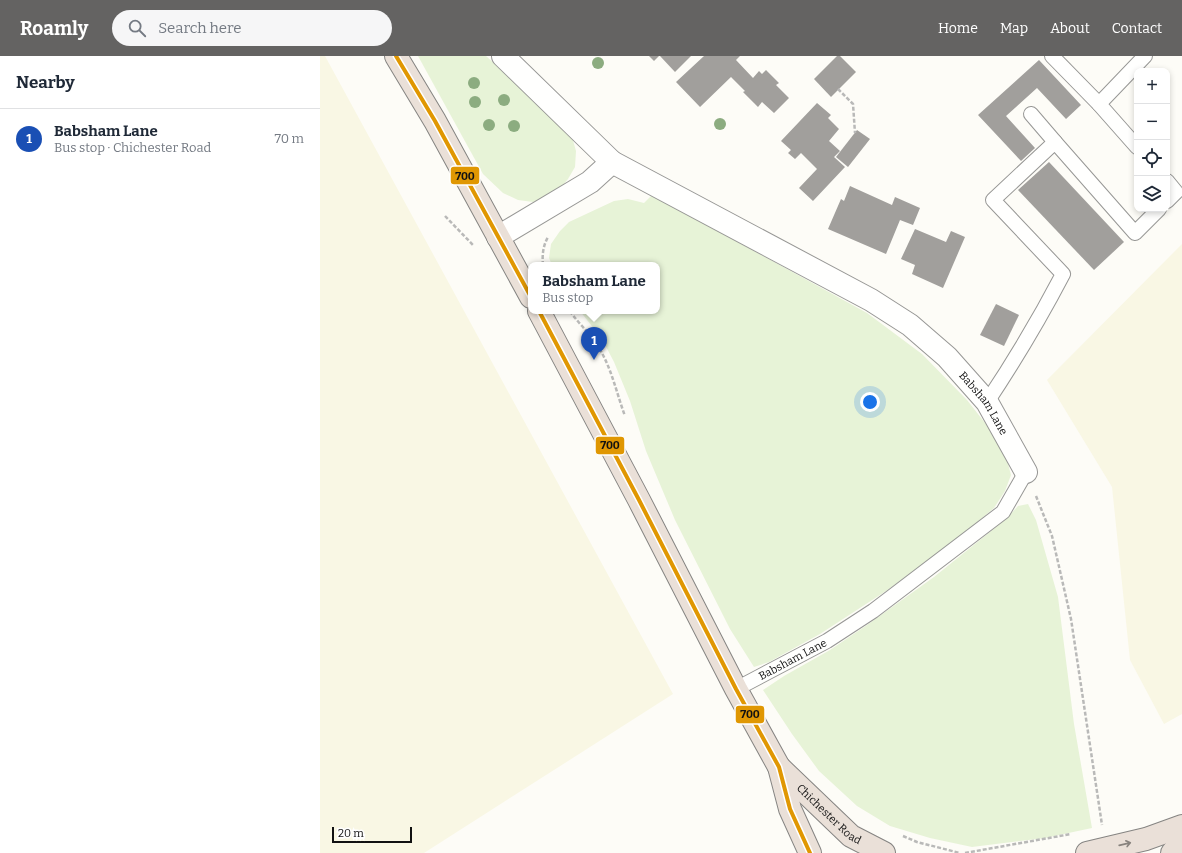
<!DOCTYPE html>
<html lang="en">
<head>
<meta charset="utf-8">
<style>
  body { margin:0; font-family:Bitter,serif; background:#f6f6f7; color:#1f2937 }
  .controls { position:absolute; right:12px; top:12px; display:grid; overflow:hidden; border-radius:8px; box-shadow:0 2px 6px #0003 }
  .controls button { width:36px; height:36px; display:grid; place-items:center; padding:0; border:0; border-bottom:1px solid #e0e1e3; background:#fff; color:#1f2937; font:20px sans-serif }
  .scale { position:absolute; left:12px; bottom:10px; width:80px; box-sizing:border-box; padding-left:4px; border:2px solid #111; border-top:0; font-size:11px; line-height:14px; white-space:nowrap; color:#111; -webkit-text-stroke:3px #fff; paint-order:stroke }
  .you { position:absolute; left:550px; top:346px; width:14px; height:14px; margin:-10px; border:3px solid #fff; border-radius:50%; background:#1a73e8; box-shadow:0 0 0 6px #1a73e833 }
  .badge { display:grid; place-items:center; width:26px; height:26px; border-radius:50%; background:#646362; color:#fff; font-size:13px; font-weight:700 }
  .pin { position:absolute; translate:-50% -33px; filter:drop-shadow(0 1px 2px #0008) }
  .pin::after { content:''; position:absolute; top:21px; width:14px; height:12px; background:inherit; clip-path:polygon(0 0,100% 0,50% 100%) }
  .popup { position:absolute; left:208px; top:206px; width:132px; height:52px; box-sizing:border-box; display:grid; place-content:center; border-radius:8px; background:#fff; filter:drop-shadow(0 1px 3px #0005); font-size:13px; white-space:nowrap; color:#747a83 }
  .popup b { font-size:15px; color:#1f2937 }
  .popup::after { content:''; position:absolute; left:50%; top:100%; margin-left:-8px; border:8px solid transparent; border-top-color:#fff }
  .list { margin:0; padding:0; list-style:none }
  h2 { display:flex; justify-content:space-between; align-items:center; height:52px; margin:0; padding:0 16px; font-size:17px }
  h2 small { font-size:13px; font-weight:400; color:#747a83 }
  .list li { display:grid; grid-template-columns:26px 1fr auto; gap:12px; align-items:center; box-sizing:border-box; height:60px; padding:0 16px; border-top:1px solid #e0e1e3 }
  .list b { display:block; font-size:15px; white-space:nowrap }
  .list p { margin:0; font-size:13px; white-space:nowrap; color:#747a83 }
  .list em { font-size:13px; font-style:normal; color:#747a83 }
  .icon { flex:none; width:22px; height:22px; fill:none; stroke:currentColor; stroke-width:2; stroke-linecap:round; stroke-linejoin:round }
  .map { position:relative; flex:none; width:862px; height:797px; overflow:hidden }
  header { display:flex; align-items:center; gap:24px; box-sizing:border-box; height:56px; padding:0 20px; background:#646362; color:#fff }
  header strong { font-size:19px }
  nav { display:flex; gap:22px; margin-inline-start:auto; font-size:14px }
  .search { width:280px; height:36px; background:#f6f6f7; display:flex; align-items:center; gap:10px; box-sizing:border-box; padding:0 14px; border-radius:22px; color:#747a83; font-size:15px }
  main { display:flex }
  aside { flex:1; background:#fff }
  .map>svg:first-child { display:block }
  .farmland { fill:#f9f7e4 }
  .green { fill:#e7f3d7 }
  .building { fill:#a19f9c }
  .lines { fill:none; stroke-linecap:round; stroke-linejoin:round }
  .lane-casing { stroke:#979795; stroke-width:16 }
  .street-casing { stroke:#979795; stroke-width:24 }
  .highway-casing { stroke:#858482; stroke-width:24 }
  .path { stroke:#b9b9b8; stroke-width:2.5; stroke-dasharray:4 2; stroke-linecap:butt }
  .lane { stroke:#fffffe; stroke-width:14 }
  .street { stroke:#fffffe; stroke-width:22 }
  .highway { stroke:#eae0d8; stroke-width:22 }
  .bus-1-casing { stroke:#fff; stroke-width:7 }
  .bus-1 { stroke:#e09702; stroke-width:4 }
  .tree { fill:#8cac80 }
  .oneway { stroke:#88837e }
  .labels { text-anchor:middle; stroke-width:4; stroke-linejoin:round; paint-order:stroke }
  .street-label { font-size:11px; fill:#111; stroke:#fff }
  .line-badge { stroke:#fff; stroke-width:1.5 }
  .pale-badge-label { font-size:11px; text-anchor:middle; font-weight:bold; fill:#111 }
</style>
</head>
<body>
<header>
<strong>Roamly</strong>
<div class="search"><svg class="icon" aria-label="search" viewBox="0 0 24 24"><circle cx="10" cy="10" r="6"/><path d="M15 15l6 6"/></svg>Search here</div>
<nav><a>Home</a><a>Map</a><a>About</a><a>Contact</a></nav>
</header>
<main>
<aside>
<h2>Nearby<small></small></h2>
<ul class="list">
<li><span class="badge" style="background:#1a4fb4">1</span><div><b>Babsham Lane</b><p>Bus stop · Chichester Road</p></div><em>70 m</em></li>
</ul>
</aside>
<div class="map">
<svg width="862" height="797" viewBox="0 0 862 797">
  <rect width="100%" height="100%" fill="#fdfcf7"/>
  <!-- farmland -->
  <g class="farmland">
    <path d="M0,0H5L353,638L104,797H0Z"/>
    <path d="M862,188V658L844,668L810,604L792,431L727,324Z"/>
  </g>
  <!-- green -->
  <g class="green">
    <path d="M98,0H166L215,44L252,81L256,95L255,111L248,123L238,135L228,142L213,146L198,144L183,137L163,118Z"/>
    <path d="M332,139L547,257L602,298L647,344L669,372L687,404L691,419L685,435L674,452L631,488L566,535L500,578L449,606L434,611L410,573L355,464L326,395L310,345L294,306L282,283L260,255H337V209H232L229,202L231,188L240,175L249,166L294,145L308,143L324,147Z"/>
    <path d="M708,448L716,464L738,541L754,668L772,772L725,782L652,791L610,782L570,770L537,750L499,715L472,678L443,634L464,620L510,594L547,569L614,521L686,463L698,450Z"/>
  </g>
  <!-- building -->
  <g class="building">
    <path d="M329,0H339L334,5Z"/>
    <path d="M340,0H371L355,16Z"/>
    <path d="M384,0H420L416,4L433,22L439,15L442,18L446,14L459,27L456,29L469,42L454,57L442,46L438,51L423,36L425,35L411,21L380,51L356,26Z"/>
    <path d="M517,0H520L536,16L511,41L494,23Z"/>
    <path d="M719,4L761,49L746,63L717,32L686,60L715,92L701,105L658,59Z"/>
    <path d="M497,47L511,59L508,62L519,73L509,85L520,95L514,101L525,111L493,145L479,132L497,113L481,97L475,103L468,97L471,94L461,85Z"/>
    <path d="M537,74L550,83L528,111L516,101Z"/>
    <path d="M729,106L804,186L774,214L698,134Z"/>
    <path d="M530,130L572,149L575,141L600,152L593,169L580,164L566,198L508,173L521,143L524,145Z"/>
    <path d="M595,173L626,186L631,175L645,181L623,232L592,218L595,209L581,203Z"/>
    <path d="M676,248L699,259L684,290L660,279Z"/>
  </g>
  <g class="lines">
    <defs>
      <g id="lane">
        <path d="M732,0L779,48"/>
        <path d="M711,58L735,86"/>
        <path d="M817,91L779,48L825,0"/>
        <path d="M847,125L856,136L847,145"/>
        <path d="M667,346C695,304 720,262 743,218L673,144L735,86L815,177L839,153"/>
        <path id="s1" d="M416,633L507,585L553,555L683,456L706,416"/>
      </g>
      <g id="street">
        <path id="s2" d="M183,0L292,106L551,244L590,269L627,301L667,346L706,416"/>
        <path d="M178,181L270,126L292,106"/>
      </g>
      <g id="highway">
        <path d="M76,0L115,65L211,241"/>
        <path d="M219,255L319,444L416,633L459,711L470,753L490,797"/>
        <path id="s3" d="M459,711L531,780L564,797"/>
        <path d="M767,797L826,783L862,770"/>
        <path d="M852,797L862,785"/>
      </g>
    </defs>
    <!-- lane casing -->
    <use href="#lane" class="lane-casing"/>
    <!-- street casing -->
    <use href="#street" class="street-casing"/>
    <!-- highway casing -->
    <use href="#highway" class="highway-casing"/>
    <!-- path -->
    <g class="path">
      <path d="M518,33L533,48L535,77"/>
      <path d="M125,160L153,189"/>
      <path d="M223,209C222,199 223,190 228,181"/>
      <path d="M250,255C257,266 268,275 275,286C291,308 296,336 305,360"/>
      <path d="M716,440L732,480L751,563L782,769"/>
      <path d="M583,780L597,786L640,797"/>
      <path d="M645,797L751,778"/>
    </g>
    <!-- lane -->
    <use href="#lane" class="lane"/>
    <!-- street -->
    <use href="#street" class="street"/>
    <!-- highway -->
    <use href="#highway" class="highway"/>
    <defs>
      <g id="bus-1">
        <path d="M76,0L115,65L211,241"/>
        <path d="M219,255L319,444L416,633L459,711L470,753L490,797"/>
      </g>
    </defs>
    <!-- bus-1 casing -->
    <use href="#bus-1" class="bus-1-casing"/>
    <!-- bus-1 -->
    <use href="#bus-1" class="bus-1"/>
  </g>
  <!-- trees -->
  <g class="tree">
    <circle cx="278" cy="7" r="6"/>
    <circle cx="154" cy="27" r="6"/>
    <circle cx="184" cy="44" r="6"/>
    <circle cx="155" cy="46" r="6"/>
    <circle cx="400" cy="68" r="6"/>
    <circle cx="169" cy="69" r="6"/>
    <circle cx="194" cy="70" r="6"/>
  </g>
  <!-- one-way arrows -->
  <defs><path id="oneway-shaft" d="M-6 0H5M1.5-3L5.5 0L1.5 3" fill="none" stroke-width="1.6" stroke-linecap="round" stroke-linejoin="round"/></defs>
  <use class="oneway" href="#oneway-shaft" transform="translate(805 788) rotate(-13)"/>
  <g class="labels">
    <!-- street labels -->
    <g class="street-label">
      <text dy="4" stroke="none"><textPath href="#s2" startOffset="600">Babsham Lane</textPath></text>
      <text dy="4" stroke="none"><textPath href="#s1" startOffset="64">Babsham Lane</textPath></text>
      <text dy="4" stroke="none"><textPath href="#s3" startOffset="69">Chichester Road</textPath></text>
    </g>
  </g>
  <g class="line-badge">
    <rect x="130" y="110" width="30" height="19" rx="4" fill="#e09702"/>
    <rect x="275" y="380" width="30" height="19" rx="4" fill="#e09702"/>
    <rect x="415" y="649" width="30" height="19" rx="4" fill="#e09702"/>
  </g>
  <g class="pale-badge-label">
    <text x="145" y="124">700</text>
    <text x="290" y="393">700</text>
    <text x="430" y="662">700</text>
  </g>
</svg>
<div class="controls">
<button>+</button>
<button>−</button>
<button><svg class="icon" aria-label="locate" viewBox="0 0 24 24"><circle cx="12" cy="12" r="6"/><path d="M12 2v4M12 18v4M2 12h4M18 12h4"/></svg></button>
<button><svg class="icon" aria-label="layers" viewBox="0 0 24 24"><path d="M12 4l9 5-9 5-9-5zM3 14l9 5 9-5"/></svg></button>
</div>
<div class="scale">20 m</div>
<div class="you"></div>
<div class="pin badge" style="left:274px;top:304px;background:#1a4fb4">1</div>
<div class="popup"><b>Babsham Lane</b>Bus stop</div>
</div>
</main>
</body>
</html>
